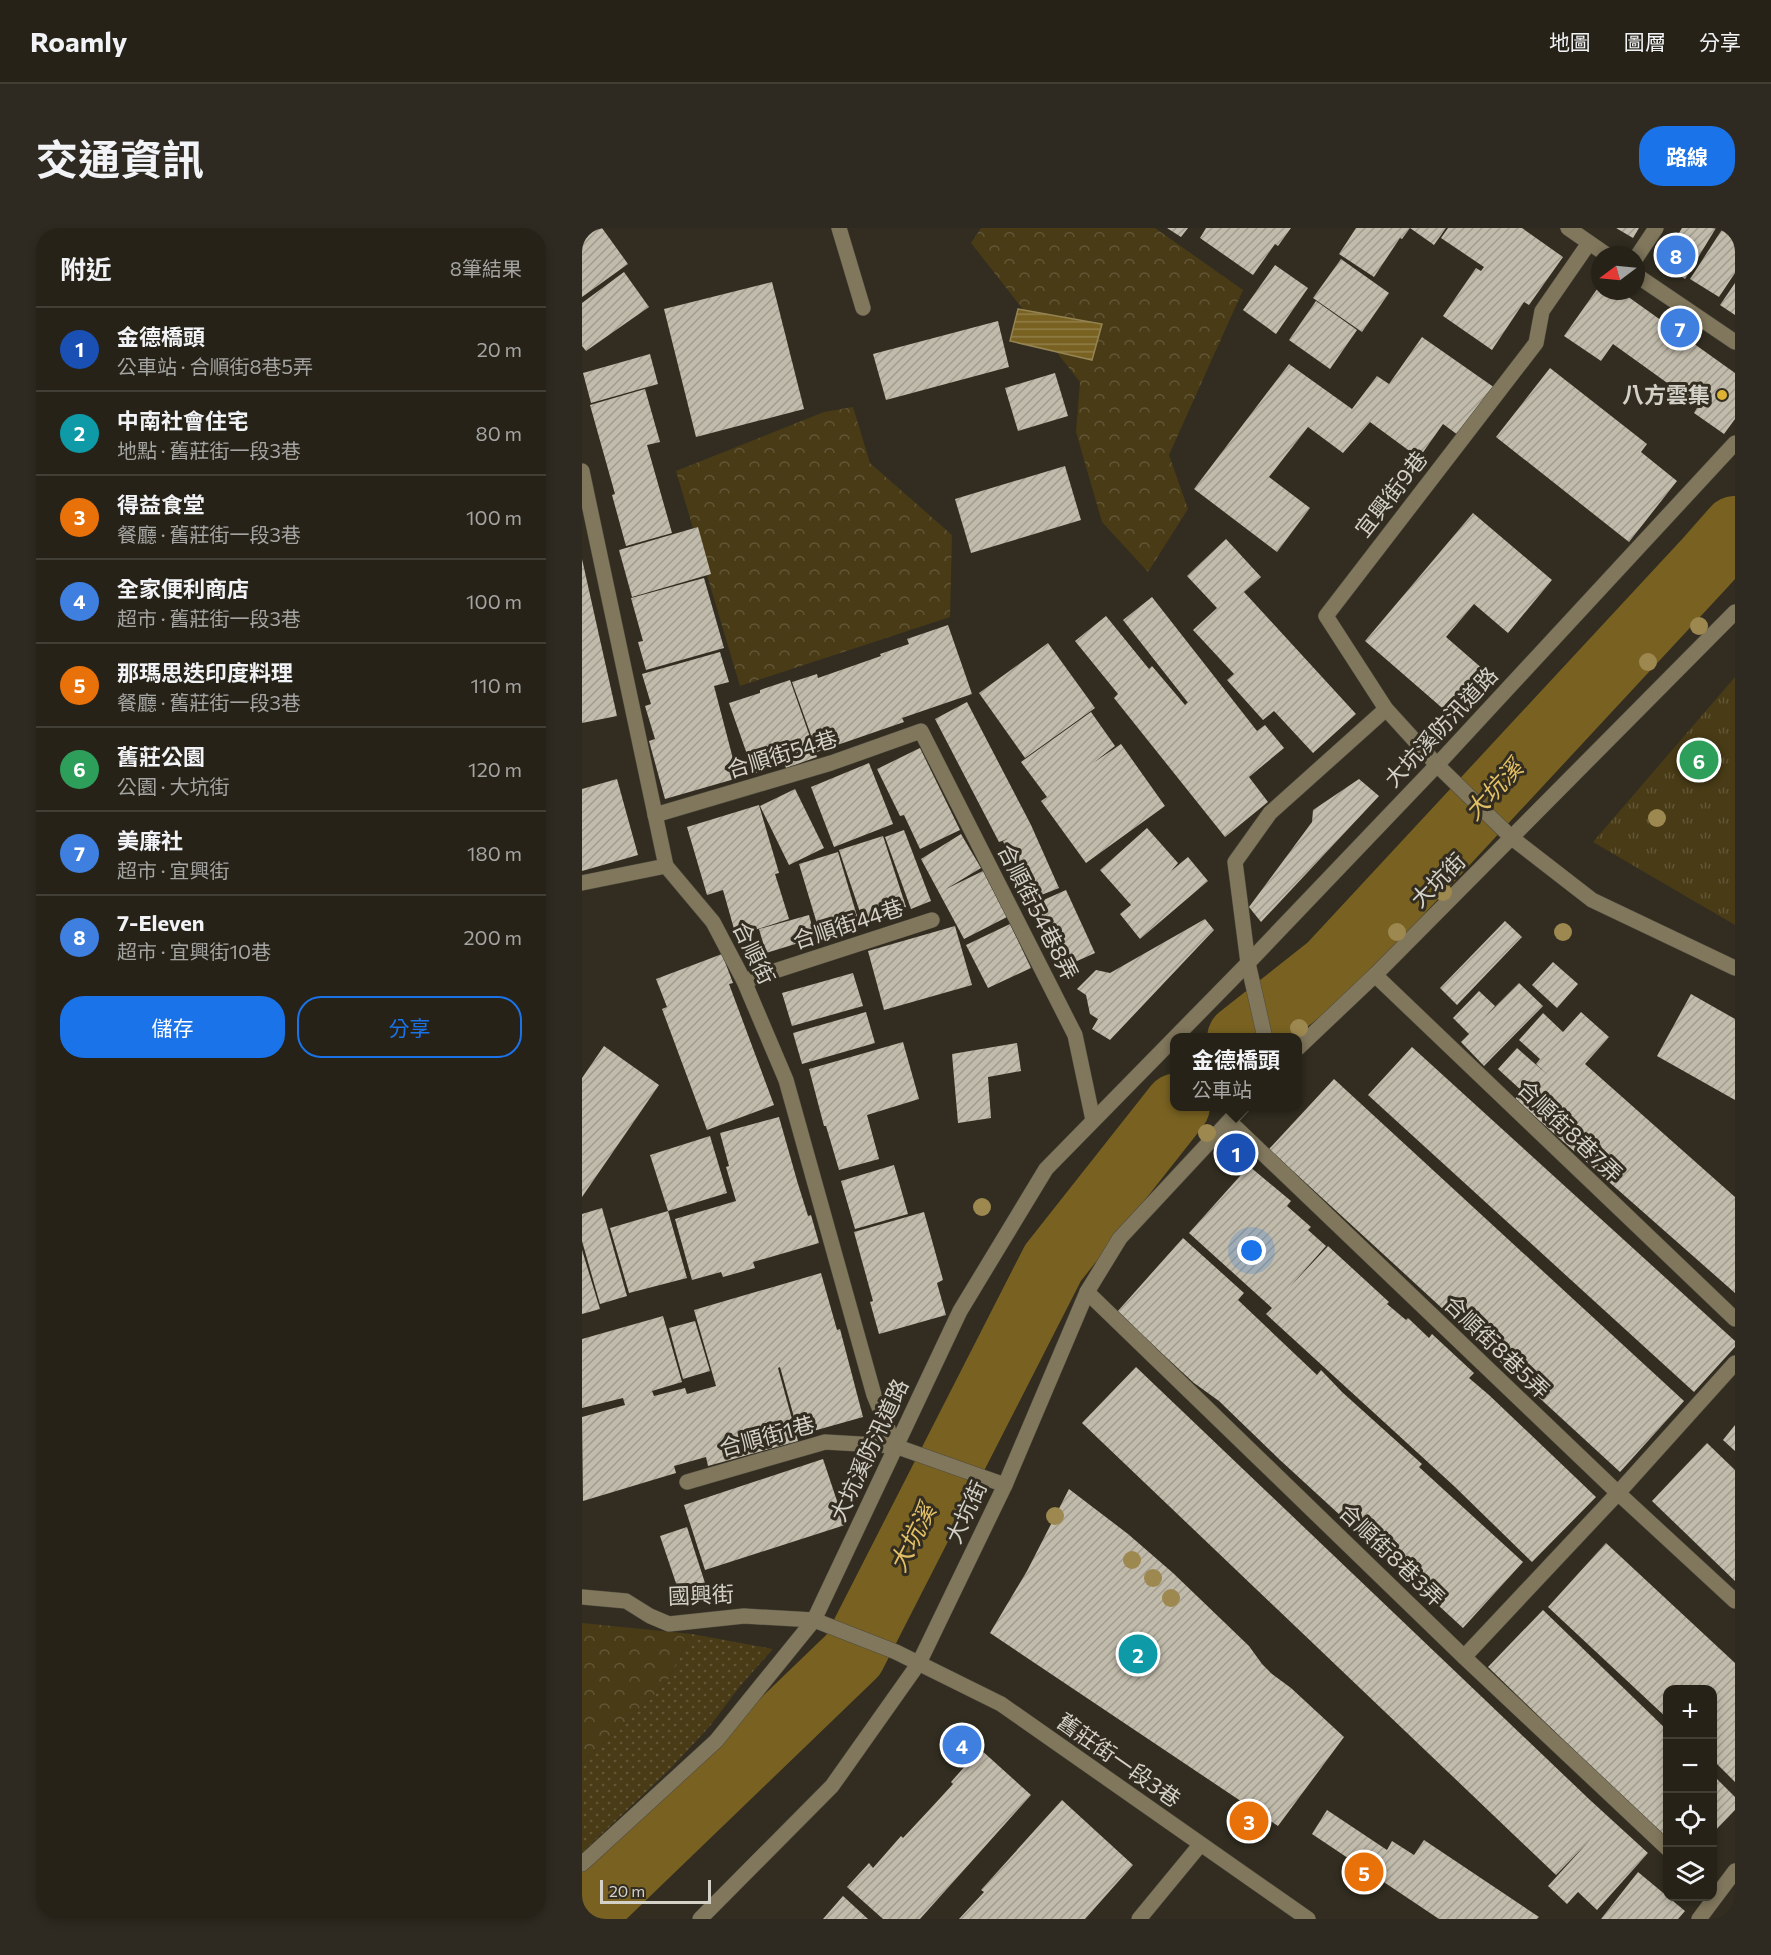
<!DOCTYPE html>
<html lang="zh-TW">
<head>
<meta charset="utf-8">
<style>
  body { margin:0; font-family:Commissioner,"Noto Sans TC",sans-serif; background:#2e2a21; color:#f1f3f6 }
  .controls { position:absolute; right:18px; bottom:18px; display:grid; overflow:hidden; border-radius:12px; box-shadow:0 3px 9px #0003 }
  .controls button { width:54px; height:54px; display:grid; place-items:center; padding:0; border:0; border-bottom:2px solid #423f37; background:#262218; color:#f1f3f6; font:30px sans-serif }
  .compass { position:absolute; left:1009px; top:18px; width:54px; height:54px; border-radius:50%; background:#262218; box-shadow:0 3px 9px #0003; rotate:254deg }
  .scale { position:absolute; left:18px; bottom:15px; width:111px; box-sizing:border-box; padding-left:6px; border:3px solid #d4d1c9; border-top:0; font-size:16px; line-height:21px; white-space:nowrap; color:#d4d1c9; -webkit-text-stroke:4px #322d20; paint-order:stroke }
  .you { position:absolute; left:670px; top:1023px; width:21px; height:21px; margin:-15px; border:4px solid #fff; border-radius:50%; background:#1a73e8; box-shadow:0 0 0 9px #1a73e833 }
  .badge { display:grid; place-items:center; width:39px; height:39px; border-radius:50%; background:#1a73e8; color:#fff; font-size:20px; font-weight:700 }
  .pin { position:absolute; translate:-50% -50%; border:3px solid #fff; box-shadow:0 2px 6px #0006 }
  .popup { position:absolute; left:588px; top:805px; width:132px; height:78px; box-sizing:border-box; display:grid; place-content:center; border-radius:12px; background:#262218; filter:drop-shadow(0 2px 4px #0005); font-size:20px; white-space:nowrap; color:#a4a4a2 }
  .popup b { font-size:22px; color:#f1f3f6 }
  .popup::after { content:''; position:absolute; left:50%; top:100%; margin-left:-12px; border:12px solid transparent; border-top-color:#262218 }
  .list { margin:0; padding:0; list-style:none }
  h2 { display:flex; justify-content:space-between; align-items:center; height:78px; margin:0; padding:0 24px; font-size:26px }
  h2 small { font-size:20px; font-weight:400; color:#a4a4a2 }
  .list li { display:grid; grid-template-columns:39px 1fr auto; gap:18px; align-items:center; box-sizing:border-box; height:84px; padding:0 24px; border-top:2px solid #423f37 }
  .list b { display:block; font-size:22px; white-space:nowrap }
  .list p { margin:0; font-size:20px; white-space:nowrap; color:#a4a4a2 }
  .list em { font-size:20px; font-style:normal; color:#a4a4a2 }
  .actions { display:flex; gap:12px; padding:18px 24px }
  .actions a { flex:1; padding:14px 0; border:2px solid #1a73e8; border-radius:24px; text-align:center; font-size:21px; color:#1a73e8 }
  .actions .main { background:#1a73e8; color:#fff }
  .icon { flex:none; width:33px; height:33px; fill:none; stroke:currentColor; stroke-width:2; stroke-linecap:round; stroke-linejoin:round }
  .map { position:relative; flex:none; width:1153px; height:1691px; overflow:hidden; border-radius:24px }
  header { display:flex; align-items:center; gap:36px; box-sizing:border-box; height:84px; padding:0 30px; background:#262218; border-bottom:2px solid #423f37 }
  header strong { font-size:28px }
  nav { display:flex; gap:33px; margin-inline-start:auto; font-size:21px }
  .intro { display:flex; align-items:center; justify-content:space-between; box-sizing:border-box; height:144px; padding:0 36px }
  h1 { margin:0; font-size:42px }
  .button { padding:15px 27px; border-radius:24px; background:#1a73e8; color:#fff; font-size:21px; font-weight:700 }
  main { display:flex; gap:36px; padding:0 36px }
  aside { flex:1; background:#262218; border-radius:24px; box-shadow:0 3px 9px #0003 }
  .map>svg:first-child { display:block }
  .grass { fill:url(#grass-tufts) }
  .forest { fill:url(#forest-crowns) }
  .garden { fill:url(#garden-dots) }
  .water { fill:url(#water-rules); stroke:#948353; stroke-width:1.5 }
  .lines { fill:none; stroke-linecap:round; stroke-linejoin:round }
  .river { stroke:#796221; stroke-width:66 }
  .building { fill:url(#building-hatch) }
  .minor-casing { stroke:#4f4b3e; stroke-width:16 }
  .minor { stroke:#81775d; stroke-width:15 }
  .tree { fill:#9d8850 }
  .poi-dot { fill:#dcb233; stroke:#322d20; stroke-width:2 }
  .labels { text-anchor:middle; stroke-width:6; stroke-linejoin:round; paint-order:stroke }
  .poi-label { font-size:22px; font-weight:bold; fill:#d4d1c9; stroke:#322d20; text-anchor:end }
  .street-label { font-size:22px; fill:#d4d1c9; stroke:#322d20 }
  .water-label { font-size:24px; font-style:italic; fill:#e2c065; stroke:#322d20 }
</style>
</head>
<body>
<header>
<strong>Roamly</strong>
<nav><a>地圖</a><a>圖層</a><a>分享</a></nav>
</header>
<div class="intro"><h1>交通資訊</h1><a class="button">路線</a></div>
<main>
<aside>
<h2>附近<small>8筆結果</small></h2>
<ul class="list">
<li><span class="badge" style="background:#1a4fb4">1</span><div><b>金德橋頭</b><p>公車站 · 合順街8巷5弄</p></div><em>20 m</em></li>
<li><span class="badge" style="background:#0f9aa8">2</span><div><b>中南社會住宅</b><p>地點 · 舊莊街一段3巷</p></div><em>80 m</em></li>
<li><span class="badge" style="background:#e8710a">3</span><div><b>得益食堂</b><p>餐廳 · 舊莊街一段3巷</p></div><em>100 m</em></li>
<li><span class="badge" style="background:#3f7fe0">4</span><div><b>全家便利商店</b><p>超市 · 舊莊街一段3巷</p></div><em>100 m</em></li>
<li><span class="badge" style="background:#e8710a">5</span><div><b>那瑪思迭印度料理</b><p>餐廳 · 舊莊街一段3巷</p></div><em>110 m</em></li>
<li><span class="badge" style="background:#2e9e5b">6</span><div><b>舊莊公園</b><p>公園 · 大坑街</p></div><em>120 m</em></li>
<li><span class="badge" style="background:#3f7fe0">7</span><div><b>美廉社</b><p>超市 · 宜興街</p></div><em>180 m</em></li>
<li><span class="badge" style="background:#3f7fe0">8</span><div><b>7-Eleven</b><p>超市 · 宜興街10巷</p></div><em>200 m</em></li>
</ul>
<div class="actions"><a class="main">儲存</a><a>分享</a></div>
</aside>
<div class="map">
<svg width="1153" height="1691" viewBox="0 0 1153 1691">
  <defs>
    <pattern id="grass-tufts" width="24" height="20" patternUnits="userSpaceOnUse" patternTransform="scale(1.5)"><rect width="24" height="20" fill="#483b16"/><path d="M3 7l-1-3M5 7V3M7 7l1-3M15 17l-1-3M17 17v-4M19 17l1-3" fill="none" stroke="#625637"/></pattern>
    <pattern id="forest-crowns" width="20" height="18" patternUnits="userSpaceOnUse" patternTransform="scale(1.5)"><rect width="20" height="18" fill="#483b16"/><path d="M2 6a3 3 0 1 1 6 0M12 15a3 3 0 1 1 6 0" fill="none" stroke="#625637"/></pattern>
    <pattern id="garden-dots" width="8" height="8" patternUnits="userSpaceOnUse" patternTransform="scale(1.5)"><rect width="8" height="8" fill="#483b16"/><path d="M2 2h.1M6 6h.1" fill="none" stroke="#625637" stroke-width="1.8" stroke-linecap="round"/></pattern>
    <pattern id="water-rules" width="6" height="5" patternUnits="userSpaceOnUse" patternTransform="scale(1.5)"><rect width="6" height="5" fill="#796221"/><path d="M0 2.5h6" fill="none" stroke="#917f4a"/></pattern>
    <pattern id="building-hatch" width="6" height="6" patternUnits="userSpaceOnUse" patternTransform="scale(1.5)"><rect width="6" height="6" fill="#c1bbab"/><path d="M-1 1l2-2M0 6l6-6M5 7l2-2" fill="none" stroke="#a19c8f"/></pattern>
  </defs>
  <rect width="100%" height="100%" fill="#322d20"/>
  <!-- grass -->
  <path class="grass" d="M1153,449V697L1011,614Z"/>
  <!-- forest -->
  <g class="forest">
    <path d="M399,0H573L661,62L587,227L606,281L566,344L520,294L494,204L498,154L389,15Z"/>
    <path d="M271,179L288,235L370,307L368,389L158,458L94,243L242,184Z"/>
    <path d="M0,1395L110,1406L85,1454L0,1536Z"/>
  </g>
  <!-- garden -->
  <path class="garden" d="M110,1406L191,1421L158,1458L128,1498L89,1540L0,1625V1536L85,1454Z"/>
  <!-- water -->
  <path class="water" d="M436,81L520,96L510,132L428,113Z"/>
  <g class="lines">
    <!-- river -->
    <g class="river">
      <path d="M658,810L748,739L1123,335L1153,301"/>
      <path d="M0,1688L271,1427L471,1035L595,878"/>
    </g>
  </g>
  <!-- building -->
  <g class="building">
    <path d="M0,0H20L46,36L0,69Z"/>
    <path d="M585,0H606L599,9Z"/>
    <path d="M624,0H709L696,18L693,16L671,47L618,10Z"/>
    <path d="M774,0H864L852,17L828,0L820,11L818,10L792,49L757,26Z"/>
    <path d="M866,0H940L981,29L947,77L942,74L910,122L861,88L894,40L899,43L902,39L859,10Z"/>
    <path d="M1034,0H1057L1051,10Z"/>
    <path d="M1100,0H1134L1103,51L1079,35Z"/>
    <path d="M1141,0H1153V45L1137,69L1108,51Z"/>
    <path d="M759,31L807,65L780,104L731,70Z"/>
    <path d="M693,37L726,60L694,106L661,82Z"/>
    <path d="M42,44L67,79L4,123L0,118V75Z"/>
    <path d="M190,54L222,181L114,209L82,81Z"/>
    <path d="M1153,55V87L1138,77Z"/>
    <path d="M1018,57V63H1038L1153,145V191L1142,206L1112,185L1125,163L1116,177L1031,116L1019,133L982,108Z"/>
    <path d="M734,73L775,102L748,141L707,112Z"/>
    <path d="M416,93L427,139L304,172L291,126Z"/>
    <path d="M840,109L913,160L876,207L861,196L837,230L788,194L761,225L726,199L687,249L728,280L695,324L612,261L707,136L770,181L795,148L807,156Z"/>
    <path d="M68,126L76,156L9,175L1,145Z"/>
    <path d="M968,140L1065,216L1059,224L1095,253L1047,314L914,209Z"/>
    <path d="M473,145L486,188L436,203L423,160Z"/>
    <path d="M63,161L78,214L65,217L90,305L44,318L30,267L33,266L8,177Z"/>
    <path d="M483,238L499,292L389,325L373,271Z"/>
    <path d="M891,285L970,352L926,405L892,376L864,409L902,442L866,485L783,413Z"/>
    <path d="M116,299L129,346L50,369L37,322Z"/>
    <path d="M644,311L679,349L662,364L774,486L731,525L692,483L681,492L645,452L652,446L611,402L635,380L605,348Z"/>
    <path d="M0,331L35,488L0,495Z"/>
    <path d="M122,350L142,420L64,442L56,414L61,413L49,370Z"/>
    <path d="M570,369L675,503L683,497L702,520L667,549L686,574L643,609L532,470L536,466L493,413L524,388L567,441L570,438L603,477L606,474L648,528L541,392Z"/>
    <path d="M366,397L390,466L320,490L322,494L235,524L210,454L235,446L236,450L299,428L298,426L327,416L325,411Z"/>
    <path d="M466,415L513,480L443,530L397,465Z"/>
    <path d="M138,424L147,454L132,458L156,550L83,571L67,513L73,511L63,478L69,476L60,446Z"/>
    <path d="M208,452L235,529L204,540L202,534L172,546L147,475L178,465V462Z"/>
    <path d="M385,474L449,597L477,660L444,673L421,613L428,610L417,614L353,491Z"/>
    <path d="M509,484L533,518L511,535L539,516L583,578L504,635L459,573L465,569L439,534Z"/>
    <path d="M338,520L378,602L338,621L322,587L318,588L295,541Z"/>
    <path d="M287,535L311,596L252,619L229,559Z"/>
    <path d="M35,551L56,627L0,643V561Z"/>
    <path d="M777,551L797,568L679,694L667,679L730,594L731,582Z"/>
    <path d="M213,561L242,620L207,637L178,578Z"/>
    <path d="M177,577L197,645L193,646L207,691L154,708L141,662L125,667L105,599Z"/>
    <path d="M565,600L596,635L589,643L606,629L626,653L558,711L538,686L549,677L518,642Z"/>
    <path d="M322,602L349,673L329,681L303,609Z"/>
    <path d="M379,606L399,640L364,661L401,643L425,689L382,711L339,631Z"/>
    <path d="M301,608L324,679L281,693L257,622Z"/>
    <path d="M256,624L278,698L239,709L217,636Z"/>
    <path d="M484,662L513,725L477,741L448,678Z"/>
    <path d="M227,687L233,710L184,725L177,701Z"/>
    <path d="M623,691L632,702L528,812L510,801L516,791L508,786L504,767L495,761L514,742L528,745Z"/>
    <path d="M923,693L940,709L875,777L858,760Z"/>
    <path d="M428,696L449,740L406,760L384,717Z"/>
    <path d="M373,698L390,757L302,782L286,723Z"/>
    <path d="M140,726L151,755L147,756L192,877L125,902L80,781L85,779L74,751Z"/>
    <path d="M971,734L996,756L975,780L950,757Z"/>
    <path d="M271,745L281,778L210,798L200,765Z"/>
    <path d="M937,755L961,778L902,838L879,814L887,806L871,790L897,763L913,778L903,789Z"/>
    <path d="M1109,766L1153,791V872L1075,828Z"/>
    <path d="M284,784L293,815L220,836L211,805Z"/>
    <path d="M999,784L1027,809L1003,836L1153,969V1065L933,871L940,863L916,841L935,820L967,848L954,836L958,831L937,812L961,785L981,804Z"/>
    <path d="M321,814L337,871L285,887L297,931L257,942L244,898H242L227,841Z"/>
    <path d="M435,815L439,843L406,849L409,890L376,895L370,826Z"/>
    <path d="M22,818L77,857L0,969V850Z"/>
    <path d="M830,819L1153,1113V1119L1112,1164L786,867Z"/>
    <path d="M752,851L1102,1173L1038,1244L687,921Z"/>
    <path d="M197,889L216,956L226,988L229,987L237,1015L171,1034L173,1040L141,1049L139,1044L110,1052L93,991L154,973L144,939L147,938L138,905Z"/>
    <path d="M128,908L145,965L86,983L68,927Z"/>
    <path d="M312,937L326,986L273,1001L259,953Z"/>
    <path d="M667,938L709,973L705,978L729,999L726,1002L744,1018L706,1061L746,1018L807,1074L805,1076L824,1092L826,1090L847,1110L850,1106L892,1145L887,1150L907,1167L1014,1269L950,1334L872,1258L684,1086L690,1080L607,1005Z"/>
    <path d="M20,980L45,1068L18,1076L0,1013V986Z"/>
    <path d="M86,983L105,1050L47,1065L28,1000Z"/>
    <path d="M342,984L361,1052L355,1055L364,1087L297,1106L288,1074L291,1073L272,1004Z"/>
    <path d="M601,1010L662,1065L656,1072L735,1147L739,1142L760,1164L840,1236L837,1239L941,1334L881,1400L698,1232L637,1173L612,1155L535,1084Z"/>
    <path d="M0,1022L18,1081L0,1086Z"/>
    <path d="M239,1045L255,1102L258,1101L281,1189L217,1207L198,1139L196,1140L216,1213L126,1238L124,1229L92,1238L94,1245L1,1273L0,1189L43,1177L41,1170L0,1180V1111L81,1088L100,1154L70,1163L72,1168L103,1160L105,1166L134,1158L112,1082Z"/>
    <path d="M113,1093L128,1143L101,1151L87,1100Z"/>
    <path d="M554,1139L1008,1572L1066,1625L1015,1682L996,1664L985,1676L966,1658L1009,1611L974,1647L500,1195Z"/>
    <path d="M1153,1197V1223L1141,1212Z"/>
    <path d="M1125,1215L1153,1242V1353L1070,1273Z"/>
    <path d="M241,1231L263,1297L123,1342L102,1277Z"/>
    <path d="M487,1261L546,1306L591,1345L667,1418L680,1436L690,1446L709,1460L762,1509L696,1598L408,1405L445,1343Z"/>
    <path d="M105,1299L123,1355L97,1364L78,1308Z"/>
    <path d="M1024,1315L1153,1435V1554L1131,1532V1461H1086V1491L966,1379Z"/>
    <path d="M961,1382L1086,1503V1613L906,1439Z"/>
    <path d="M398,1521L449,1567L338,1691H301L265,1659L287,1635L291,1640L319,1608L321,1610L349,1580L371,1556L369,1554Z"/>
    <path d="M1131,1547L1153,1569V1582L1131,1605Z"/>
    <path d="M480,1572L551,1637L503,1691H377L402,1664L399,1662Z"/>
    <path d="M745,1582L805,1622L810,1613L832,1627L842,1612L957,1689L955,1691H857L730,1606Z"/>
    <path d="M1056,1644L1103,1683L1096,1691H1019Z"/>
    <path d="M261,1668L286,1691H241Z"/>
  </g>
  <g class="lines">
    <defs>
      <g id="minor">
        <path d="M257,0L281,80"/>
        <path d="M986,0L1025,27"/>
        <path d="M1007,15L960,83L954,115L744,388L804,481L855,537L930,610L1010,672L1153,740"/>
        <path d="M1054,30L1074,0"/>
        <path d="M1054,47L1153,114"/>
        <path d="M0,243L84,638L131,694L162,753L204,852L292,1167L313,1218L423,1257"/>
        <path d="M73,587L249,535L339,503L493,807L511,892"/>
        <path d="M0,655L84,638"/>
        <path d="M793,747L1153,1091"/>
        <path d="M162,753L350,692"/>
        <path d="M683,810L666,735L653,634L688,585L804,481"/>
        <path d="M716,820L793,747L1153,384"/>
        <path d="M648,894L1036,1265L1153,1373"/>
        <path d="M505,1064L882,1429L1086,1621"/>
        <path d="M105,1254L243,1214L313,1218"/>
        <path d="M0,1369L44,1373L68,1388L87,1396L162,1388L232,1392L314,1424L419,1476L726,1691"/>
        <path d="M882,1429L1036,1265L1153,1135"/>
        <path d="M0,1636L134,1513L232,1392L378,1083L464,941L666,735L855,537L1153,215"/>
        <path d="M118,1691L250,1558L337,1435L423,1257L505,1064L538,1010L661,878"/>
        <path d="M557,1691L618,1617"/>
        <path d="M1117,1691L1153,1643"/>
      </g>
    </defs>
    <!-- minor casing -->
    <use href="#minor" class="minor-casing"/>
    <!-- minor -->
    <use href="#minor" class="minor"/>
  </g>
  <!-- trees -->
  <g class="tree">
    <circle cx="1117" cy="398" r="9"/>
    <circle cx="1066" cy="434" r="9"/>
    <circle cx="1115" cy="534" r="9"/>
    <circle cx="1075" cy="590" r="9"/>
    <circle cx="861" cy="664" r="9"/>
    <circle cx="815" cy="704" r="9"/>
    <circle cx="981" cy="704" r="9"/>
    <circle cx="717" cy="800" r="9"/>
    <circle cx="625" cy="905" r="9"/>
    <circle cx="400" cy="979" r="9"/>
    <circle cx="473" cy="1288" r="9"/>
    <circle cx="550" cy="1332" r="9"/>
    <circle cx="571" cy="1350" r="9"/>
    <circle cx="589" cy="1370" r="9"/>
  </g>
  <!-- markers -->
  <circle class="poi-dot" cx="1140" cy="167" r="6"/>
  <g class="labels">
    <!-- poi labels -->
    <g class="poi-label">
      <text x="1128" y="175">八方雲集</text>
    </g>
    <!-- street labels -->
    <g class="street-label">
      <text transform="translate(809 266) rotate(-52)" y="8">宜興街9巷</text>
      <text transform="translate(859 499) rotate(-47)" y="8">大坑溪防汛道路</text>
      <text transform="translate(200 526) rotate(-17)" y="8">合順街54巷</text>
      <text transform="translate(856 652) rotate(-45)" y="8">大坑街</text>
      <text transform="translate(456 684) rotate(63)" y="8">合順街54巷8弄</text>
      <text transform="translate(266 696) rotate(-18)" y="8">合順街44巷</text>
      <text transform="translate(172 725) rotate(64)" y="8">合順街</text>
      <text transform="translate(988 903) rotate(44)" y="8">合順街8巷7弄</text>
      <text transform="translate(915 1119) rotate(44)" y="8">合順街8巷5弄</text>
      <text transform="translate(185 1208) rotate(-15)" y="8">合順街1巷</text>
      <text transform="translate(287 1222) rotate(-65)" y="8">大坑溪防汛道路</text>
      <text transform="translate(384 1284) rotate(-65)" y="8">大坑街</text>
      <text transform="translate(810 1327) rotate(44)" y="8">合順街8巷3弄</text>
      <text transform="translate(119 1367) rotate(-2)" y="8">國興街</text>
      <text transform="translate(537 1532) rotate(35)" y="8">舊莊街一段3巷</text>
    </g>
    <!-- water labels -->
    <g class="water-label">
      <text transform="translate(912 562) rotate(-47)" y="8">大坑溪</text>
      <text transform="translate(331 1310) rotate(-63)" y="8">大坑溪</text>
    </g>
  </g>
</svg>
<div class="controls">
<button>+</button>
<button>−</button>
<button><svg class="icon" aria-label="locate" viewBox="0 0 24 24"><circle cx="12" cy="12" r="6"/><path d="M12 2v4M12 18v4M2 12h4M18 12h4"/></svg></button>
<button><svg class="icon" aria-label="layers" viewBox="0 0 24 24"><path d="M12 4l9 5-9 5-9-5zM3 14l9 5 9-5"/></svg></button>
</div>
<svg class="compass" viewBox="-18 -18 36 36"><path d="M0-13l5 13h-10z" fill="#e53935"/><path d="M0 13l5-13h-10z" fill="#a4a4a2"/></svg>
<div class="scale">20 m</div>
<div class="you"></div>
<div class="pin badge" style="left:654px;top:925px;background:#1a4fb4">1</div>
<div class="popup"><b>金德橋頭</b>公車站</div>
<div class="pin badge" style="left:556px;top:1426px;background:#0f9aa8">2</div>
<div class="pin badge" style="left:667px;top:1593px;background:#e8710a">3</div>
<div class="pin badge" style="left:380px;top:1517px;background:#3f7fe0">4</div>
<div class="pin badge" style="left:782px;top:1644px;background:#e8710a">5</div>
<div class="pin badge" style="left:1117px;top:532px;background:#2e9e5b">6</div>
<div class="pin badge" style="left:1098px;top:100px;background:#3f7fe0">7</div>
<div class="pin badge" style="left:1094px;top:27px;background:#3f7fe0">8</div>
</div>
</main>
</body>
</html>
